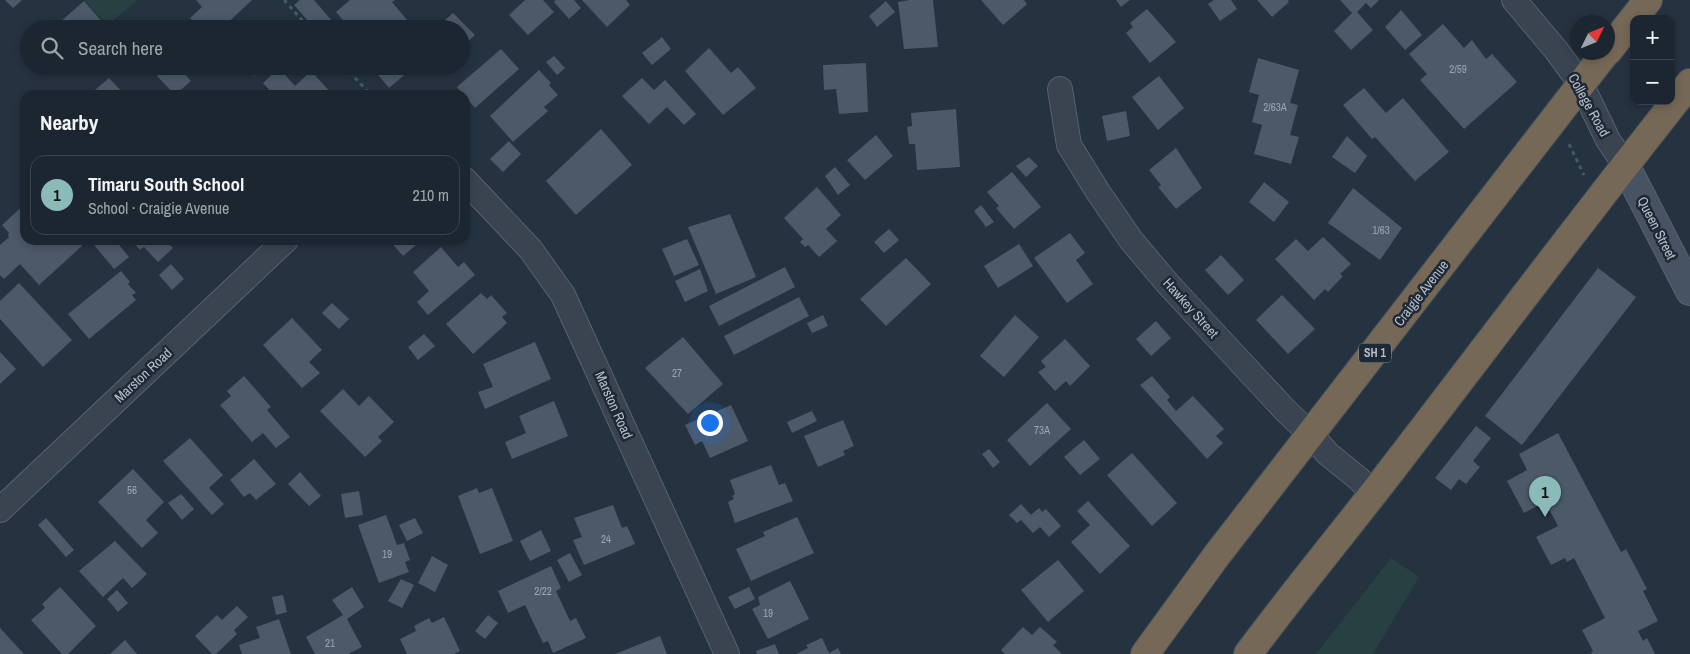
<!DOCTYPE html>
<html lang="en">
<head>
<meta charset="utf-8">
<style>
  body { margin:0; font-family:"Archivo Narrow",sans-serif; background:#29323c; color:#f1f3f6 }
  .controls { position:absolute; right:15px; top:15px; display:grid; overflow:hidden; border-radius:10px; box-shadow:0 2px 8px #0003 }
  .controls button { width:45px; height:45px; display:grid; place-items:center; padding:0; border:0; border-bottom:1px solid #3a434c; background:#1c2630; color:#f1f3f6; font:25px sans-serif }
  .compass { position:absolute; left:1570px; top:15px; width:45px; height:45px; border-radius:50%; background:#1c2630; box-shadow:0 2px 8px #0003; rotate:47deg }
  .you { position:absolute; left:709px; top:422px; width:18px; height:18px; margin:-12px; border:4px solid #fff; border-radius:50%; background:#1a73e8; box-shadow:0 0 0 8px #1a73e833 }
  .badge { display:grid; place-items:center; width:32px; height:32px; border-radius:50%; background:#8bbbb9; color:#111; font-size:16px; font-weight:700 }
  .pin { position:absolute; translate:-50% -41px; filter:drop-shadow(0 1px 2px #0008) }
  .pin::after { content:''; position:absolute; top:26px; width:18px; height:15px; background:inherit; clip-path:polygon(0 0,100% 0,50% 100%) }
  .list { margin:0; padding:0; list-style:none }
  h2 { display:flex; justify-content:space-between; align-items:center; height:65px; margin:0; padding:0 20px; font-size:21px }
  h2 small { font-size:16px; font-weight:400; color:#a0a5ab }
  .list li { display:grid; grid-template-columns:32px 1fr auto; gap:15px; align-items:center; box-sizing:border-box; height:80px; margin:0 10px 10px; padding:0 10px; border:1px solid #3a434c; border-radius:15px }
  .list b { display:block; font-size:19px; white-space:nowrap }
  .list p { margin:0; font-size:16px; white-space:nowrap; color:#a0a5ab }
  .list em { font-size:16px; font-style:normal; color:#a0a5ab }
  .icon { flex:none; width:28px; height:28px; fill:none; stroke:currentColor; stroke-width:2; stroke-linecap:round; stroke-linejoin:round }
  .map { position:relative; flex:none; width:1690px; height:654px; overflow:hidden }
  .search { position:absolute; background:#1c2630; box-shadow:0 2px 8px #0003; left:20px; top:20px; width:450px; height:55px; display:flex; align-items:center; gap:12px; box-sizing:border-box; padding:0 18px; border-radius:28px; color:#a0a5ab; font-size:19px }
  .panel { position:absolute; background:#1c2630; box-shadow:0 2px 8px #0003; left:20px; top:90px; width:450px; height:155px; border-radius:15px }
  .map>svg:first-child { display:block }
  .green { fill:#274041 }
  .building { fill:#4b5969 }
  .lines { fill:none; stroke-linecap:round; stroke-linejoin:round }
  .street-casing { stroke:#57626d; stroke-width:26 }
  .secondary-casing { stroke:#57626d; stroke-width:30 }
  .highway-casing { stroke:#444f5a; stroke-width:30 }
  .path { stroke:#455c5e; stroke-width:3; stroke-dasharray:4 4; stroke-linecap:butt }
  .street { stroke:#394450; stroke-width:24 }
  .secondary { stroke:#475363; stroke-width:28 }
  .highway { stroke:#766856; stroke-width:28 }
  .labels { text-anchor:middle; stroke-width:5; stroke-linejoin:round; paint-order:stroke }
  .number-label { font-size:11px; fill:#9aa6b2 }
  .shield { fill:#1e2935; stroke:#88929d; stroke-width:1 }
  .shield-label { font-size:12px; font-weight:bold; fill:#b5bfca }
  .street-label { font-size:14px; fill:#b5bfca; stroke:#1e2935 }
</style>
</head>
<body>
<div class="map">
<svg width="1690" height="654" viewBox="0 0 1690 654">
  <rect width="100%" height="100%" fill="#253240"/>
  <!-- green -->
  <g class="green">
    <path d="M84,0H138L107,25Z"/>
    <path d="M1391,558L1419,577L1373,654H1316Z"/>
  </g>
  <!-- building -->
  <g class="building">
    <path d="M5,0H22L13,8Z"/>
    <path d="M196,0H252L221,29H200L190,18L202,7Z"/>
    <path d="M300,0H314L339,29H315L294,5Z"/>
    <path d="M350,0H395L392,2L413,27L411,29H350L336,12Z"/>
    <path d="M525,0H543L554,12L528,35L509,15Z"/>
    <path d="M556,0H574L581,8L569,19L554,2Z"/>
    <path d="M582,0H626L630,5L607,27Z"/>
    <path d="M910,0H933L938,47L904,49L898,2Z"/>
    <path d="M981,0H1024L1027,4L1003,25Z"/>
    <path d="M1116,0H1130L1121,7Z"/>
    <path d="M1214,0H1231L1237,9L1220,21L1208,4Z"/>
    <path d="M1257,0H1288L1289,2L1272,17Z"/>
    <path d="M1340,0H1379L1371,8L1366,3L1357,12L1373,30L1351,50L1334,31L1352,13Z"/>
    <path d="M84,1L103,23L96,29H52Z"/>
    <path d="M886,1L895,12L877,27L869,16Z"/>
    <path d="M1147,9L1176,42L1150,63L1126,33L1133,27L1130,23Z"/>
    <path d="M1401,10L1422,35L1405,50L1385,27Z"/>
    <path d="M453,13L475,35L461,48V29H435Z"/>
    <path d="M1443,24L1464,48L1472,40L1486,59L1492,54L1517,82L1464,129L1420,80L1427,74L1409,54Z"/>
    <path d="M662,37L671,49L652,65L642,53Z"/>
    <path d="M709,48L731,73L738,67L756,88L723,115L685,71Z"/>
    <path d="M501,49L519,69L475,108L457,87Z"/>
    <path d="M554,56L565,68L557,75L546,62Z"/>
    <path d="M1258,58L1299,70L1290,103L1298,105L1290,135L1299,137L1291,164L1254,154L1262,125L1252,122L1259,95L1249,92Z"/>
    <path d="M866,63L868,112L839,114L836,89L824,90L823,65Z"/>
    <path d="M168,66H178L191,81L175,95L157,76Z"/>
    <path d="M246,66H266L254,76Z"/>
    <path d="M379,66H407L410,70L389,88L374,70Z"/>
    <path d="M279,68L295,86L311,71L333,95H274L263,83Z"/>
    <path d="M539,70L551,83L549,85L558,95L544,107L548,111L513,142L490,116Z"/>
    <path d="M1159,76L1184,108L1158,130L1132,97Z"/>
    <path d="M109,78L123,93L120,95H89Z"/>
    <path d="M642,78L654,90L665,80L696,114L684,125L667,107L649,124L622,96Z"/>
    <path d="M1364,88L1386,113L1403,98L1449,152L1415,181L1375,137L1372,139L1343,105Z"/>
    <path d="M956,109L960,167L917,170L915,144H909L907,127L912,126L911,113Z"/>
    <path d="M1126,111L1130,136L1107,141L1102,116Z"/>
    <path d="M601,129L632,165L576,215L546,181Z"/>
    <path d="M876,135L893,156L865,180L847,160Z"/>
    <path d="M1347,136L1367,156L1355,173L1332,157Z"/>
    <path d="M509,141L521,154L503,172L490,159Z"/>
    <path d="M1176,148L1202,188L1176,209L1158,187L1161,185L1149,170Z"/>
    <path d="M1029,157L1038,166L1026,177L1016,166Z"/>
    <path d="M835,167L850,185L838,195L825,176Z"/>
    <path d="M1012,172L1041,207L1014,229L996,208L999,206L987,192Z"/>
    <path d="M1264,182L1289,202L1274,222L1249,202Z"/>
    <path d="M817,187L841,215L826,229L837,241L819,257L808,245L805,247L800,242L803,239L784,218Z"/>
    <path d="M1353,188L1402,228L1380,260L1328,223Z"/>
    <path d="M25,204V240H77L82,246L39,285L20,264L4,279L0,275V245L9,237L8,235L9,233L2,225Z"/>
    <path d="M981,205L994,222L986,227L974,211Z"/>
    <path d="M730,214L756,277L716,294L688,227Z"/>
    <path d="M889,229L899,240L884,253L874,242Z"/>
    <path d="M1070,233L1085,253L1076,260L1093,284L1067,303L1034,258Z"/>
    <path d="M1323,237L1351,264L1340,274L1343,276L1328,292L1325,289L1314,300L1275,259L1296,239L1308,251Z"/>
    <path d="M687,239L699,265L674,276L662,249Z"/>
    <path d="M100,240H115L129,257L114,269L94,245Z"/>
    <path d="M137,240H175L170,245L173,248L158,262L144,247L140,250L134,243Z"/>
    <path d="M389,240H422L403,256Z"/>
    <path d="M1019,244L1033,266L998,288L984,266Z"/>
    <path d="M441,247L458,267L464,262L475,275L428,315L417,302L429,291L413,272Z"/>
    <path d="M1221,255L1244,280L1228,295L1205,270Z"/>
    <path d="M906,258L931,284L886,326L860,299Z"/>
    <path d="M171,264L184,279L172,290L159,275Z"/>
    <path d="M785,267L795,287L719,326L709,306Z"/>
    <path d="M1598,268L1636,297L1522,445L1485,416Z"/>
    <path d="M700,269L708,291L685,302L675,281Z"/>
    <path d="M121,271L130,282L128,284L136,293L132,295L136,300L89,339L68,314Z"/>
    <path d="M19,283L72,340L43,367L0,319V301Z"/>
    <path d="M481,293L487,299L491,295L507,313L502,317L507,323L473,354L446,324Z"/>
    <path d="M1282,295L1315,329L1288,354L1256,320Z"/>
    <path d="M799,297L809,316L734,355L724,336Z"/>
    <path d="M332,303L349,319L339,329L322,313Z"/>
    <path d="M823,315L828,326L812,333L807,323Z"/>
    <path d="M1015,315L1039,337L1004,377L980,356Z"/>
    <path d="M292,318L322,350L309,362L320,373L302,388L263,345Z"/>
    <path d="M1156,321L1171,338L1151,356L1136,339Z"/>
    <path d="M424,334L435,346L418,360L408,347Z"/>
    <path d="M683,337L723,384L688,414L645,368Z"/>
    <path d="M1065,339L1090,366L1070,386L1066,381L1055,391L1038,372L1046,367L1041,361Z"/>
    <path d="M535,342L551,379L485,409L478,392L493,387L483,364Z"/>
    <path d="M0,352L16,369L0,384Z"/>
    <path d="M244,376L271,407L267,410L290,437L276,448L263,433L252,442L220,405L231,396L227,391Z"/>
    <path d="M1152,376L1170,397L1167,400L1176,411L1193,396L1224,429L1216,436L1223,443L1207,459L1140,385Z"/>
    <path d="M343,389L359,406L369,396L394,422L378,437L382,441L365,457L320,411Z"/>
    <path d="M554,401L568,436L512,459L505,442L526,433L519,416Z"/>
    <path d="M1047,403L1071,429L1030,466L1007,440Z"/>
    <path d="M731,405L748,441L710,458L702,441L695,445L685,425Z"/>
    <path d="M812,411L817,421L792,433L787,422Z"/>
    <path d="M843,420L854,446L843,451L845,455L818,467L804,436Z"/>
    <path d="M1476,426L1491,438L1473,461L1480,467L1466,484L1459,479L1451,490L1435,478Z"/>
    <path d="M1558,433L1621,552L1626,549L1647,589L1643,591L1658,621L1638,631L1643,641L1647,638L1655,654H1592L1591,652L1593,651L1582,630L1605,618L1574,558L1567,562L1565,558L1551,565L1536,537L1558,526L1545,502L1524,513L1507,481L1527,470L1519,454Z"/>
    <path d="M190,438L223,475L209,488L224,504L212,515L163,461Z"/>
    <path d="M1084,440L1100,459L1080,475L1064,457Z"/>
    <path d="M989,449L1000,462L993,468L982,454Z"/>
    <path d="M1132,453L1177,503L1152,526L1107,475Z"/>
    <path d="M254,459L276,484L256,500L250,493L244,497L230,480Z"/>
    <path d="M771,465L779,485L785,483L793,501L735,523L728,502L734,499L732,496L735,494L730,480Z"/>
    <path d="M133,469L164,502L146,520L158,533L142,548L98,502Z"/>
    <path d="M300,472L321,496L309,506L288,484Z"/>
    <path d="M477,488L479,493L492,488L513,541L480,554L458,496Z"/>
    <path d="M359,491L363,515L345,518L341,494Z"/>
    <path d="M181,494L194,509L182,520L168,503Z"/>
    <path d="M1088,501L1130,546L1100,574L1071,542L1090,525L1077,511Z"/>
    <path d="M1021,504L1031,515L1039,508L1042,512L1046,509L1061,526L1049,537L1040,527L1033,533L1021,520L1017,523L1009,515Z"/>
    <path d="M613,505L622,528L627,526L635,544L584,565L573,540L582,537L574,518Z"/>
    <path d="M386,515L397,545L404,543L410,560L405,562L409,572L379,583L358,525Z"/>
    <path d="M797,517L814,553L751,581L736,549L765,536L763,532Z"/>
    <path d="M46,518L74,550L66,557L38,525Z"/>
    <path d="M415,518L423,533L407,541L399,525Z"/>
    <path d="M541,530L551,551L530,561L520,541Z"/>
    <path d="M115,541L147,574L132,588L123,578L103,597L79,571Z"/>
    <path d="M570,553L582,575L569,582L557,560Z"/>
    <path d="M432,556L448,565L435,592L418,583Z"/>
    <path d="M1058,560L1084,591L1048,622L1021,590Z"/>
    <path d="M551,566L561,588L556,591L570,621L576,618L586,638L553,653L548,641L543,643L525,605L508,613L498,591Z"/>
    <path d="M401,579L414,585L402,608L388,601Z"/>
    <path d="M790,581L809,619L768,639L752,609L760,605L758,597Z"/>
    <path d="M60,587L96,626L68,654H62L31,620L45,608L42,604Z"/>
    <path d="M352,587L364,607L347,619L362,647L348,654H315L306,637L343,615L332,600Z"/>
    <path d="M749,587L755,599L735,609L728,597Z"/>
    <path d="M117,590L128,603L118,612L107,599Z"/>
    <path d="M283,595L287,612L276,615L272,597Z"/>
    <path d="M237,606L248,617L234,630L237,634L216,654H212L195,636L217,615L222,620Z"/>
    <path d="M488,615L498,623L485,639L475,631Z"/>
    <path d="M444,617L460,651L454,654H407L400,639L416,631L414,626L429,618L432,623Z"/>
    <path d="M279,619L291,654H242L239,645L260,638L256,627Z"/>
    <path d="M1023,627L1032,635L1040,627L1057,642L1053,645L1062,654H1005L1001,650Z"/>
    <path d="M0,628L24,654H0Z"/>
    <path d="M660,636L667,654H615Z"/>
    <path d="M822,638L829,653L838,648L841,654H796L808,648L806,645Z"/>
    <path d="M125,640L137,654H110Z"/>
    <path d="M775,644L779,654H757L756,651Z"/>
  </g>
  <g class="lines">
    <defs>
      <g id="street">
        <path d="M1514,0L1556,50L1581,84L1608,140L1625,165"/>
        <path d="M1060,89L1069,145L1098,192L1131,240L1168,284L1285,410L1311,435L1328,454L1359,479L1373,494"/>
        <path d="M465,180L531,250L563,295L727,654"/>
        <path d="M0,510L286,240"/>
      </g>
      <path id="secondary" d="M1625,165L1690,291"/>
      <g id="highway">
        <path d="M1608,51L1648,0"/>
        <path d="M1145,654L1217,555L1606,52"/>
        <path d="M1248,654C1294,592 1343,533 1390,472C1490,342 1588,211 1690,83"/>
      </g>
    </defs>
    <!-- street casing -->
    <use href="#street" class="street-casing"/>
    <!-- secondary casing -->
    <use href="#secondary" class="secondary-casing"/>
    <!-- highway casing -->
    <use href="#highway" class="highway-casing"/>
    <!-- path -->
    <g class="path">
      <path d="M284,0L310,29"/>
      <path d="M344,66L371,95"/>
      <path d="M1569,144L1584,175"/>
    </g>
    <!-- street -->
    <use href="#street" class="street"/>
    <!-- secondary -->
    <use href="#secondary" class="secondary"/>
    <!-- highway -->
    <use href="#highway" class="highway"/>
  </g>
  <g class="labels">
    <!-- number labels -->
    <g class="number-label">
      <text x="1458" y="73">2/59</text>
      <text x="1275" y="111">2/63A</text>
      <text x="1381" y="234">1/63</text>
      <text x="677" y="377">27</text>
      <text x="1042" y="434">73A</text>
      <text x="132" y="494">56</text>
      <text x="606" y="543">24</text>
      <text x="387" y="558">19</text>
      <text x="543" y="595">2/22</text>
      <text x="768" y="617">19</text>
      <text x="330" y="647">21</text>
    </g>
    <!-- shield labels -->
    <rect class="shield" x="1359" y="343.5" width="32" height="19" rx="4"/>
    <g class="shield-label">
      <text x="1375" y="357">SH 1</text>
    </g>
    <!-- street labels -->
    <g class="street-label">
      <text transform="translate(1589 105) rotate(61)" y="5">College Road</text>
      <text transform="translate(1657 228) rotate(63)" y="5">Queen Street</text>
      <text transform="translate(1421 293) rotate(-52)" y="5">Craigie Avenue</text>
      <text transform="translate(1191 308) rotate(48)" y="5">Hawkey Street</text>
      <text transform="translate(143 375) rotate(-43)" y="5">Marston Road</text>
      <text transform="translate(614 405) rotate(66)" y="5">Marston Road</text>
    </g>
  </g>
</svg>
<div class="controls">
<button>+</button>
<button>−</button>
</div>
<svg class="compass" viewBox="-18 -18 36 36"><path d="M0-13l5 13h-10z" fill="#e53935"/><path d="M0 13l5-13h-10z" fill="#a0a5ab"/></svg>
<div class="you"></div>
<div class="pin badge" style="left:1545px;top:517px">1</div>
<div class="search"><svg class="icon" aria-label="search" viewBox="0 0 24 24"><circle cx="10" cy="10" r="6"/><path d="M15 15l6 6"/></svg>Search here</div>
<section class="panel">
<h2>Nearby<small></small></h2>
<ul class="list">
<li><span class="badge">1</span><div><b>Timaru South School</b><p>School · Craigie Avenue</p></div><em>210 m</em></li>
</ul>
</section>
</div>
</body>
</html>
